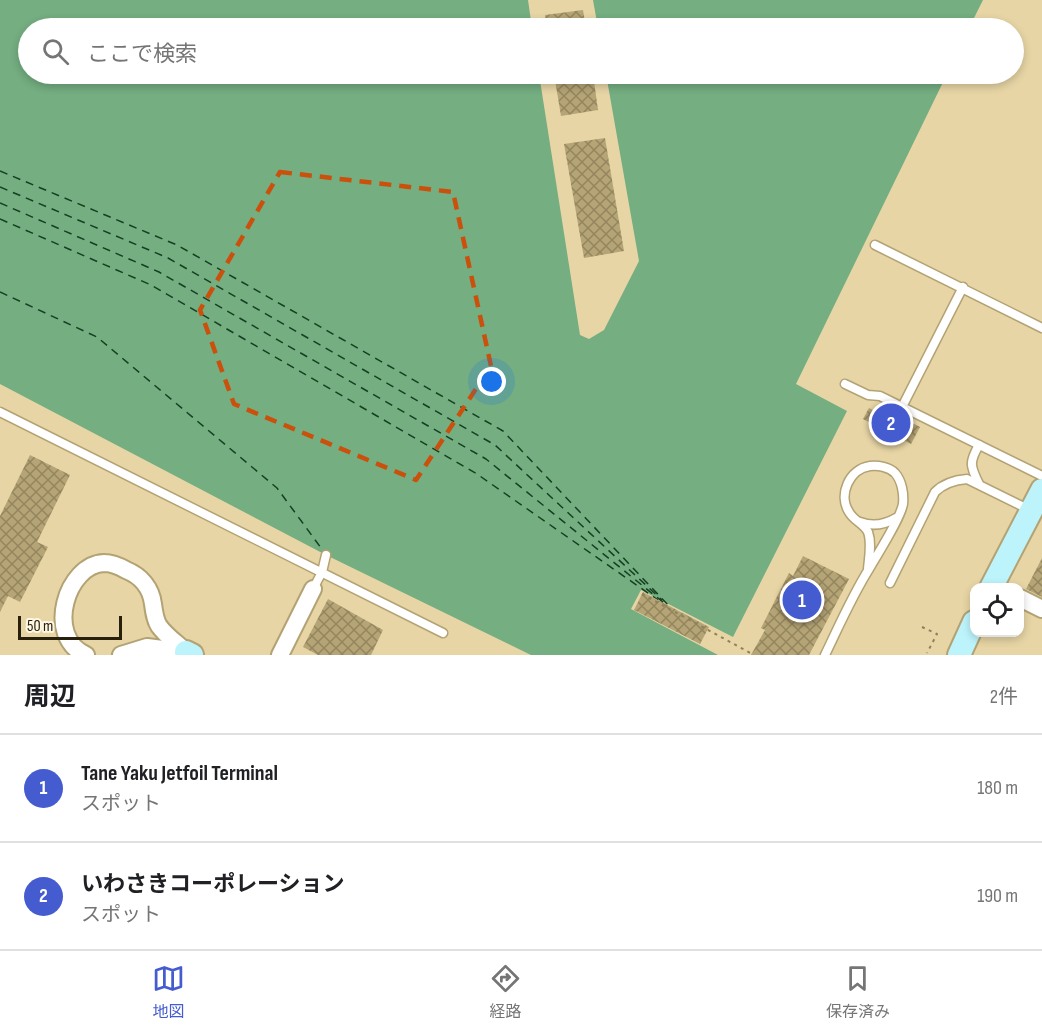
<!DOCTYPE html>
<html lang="ja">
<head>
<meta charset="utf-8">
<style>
  body { margin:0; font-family:"Sofia Sans Condensed","Noto Sans JP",sans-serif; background:#f2f2f2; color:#202124 }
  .controls { position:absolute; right:18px; bottom:18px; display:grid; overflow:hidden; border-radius:12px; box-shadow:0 3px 9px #0003 }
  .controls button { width:54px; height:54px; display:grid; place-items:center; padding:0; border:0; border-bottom:2px solid #e0e0e0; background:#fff; color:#202124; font:30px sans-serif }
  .scale { position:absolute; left:18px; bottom:15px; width:104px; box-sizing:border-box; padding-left:6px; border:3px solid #26200d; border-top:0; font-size:16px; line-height:21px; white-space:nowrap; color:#26200d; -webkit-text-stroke:4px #fef7e3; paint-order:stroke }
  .you { position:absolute; left:492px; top:382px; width:21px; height:21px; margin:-15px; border:4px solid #fff; border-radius:50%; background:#1a73e8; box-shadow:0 0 0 9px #1a73e833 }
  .badge { display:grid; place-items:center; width:39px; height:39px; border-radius:50%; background:#455cd0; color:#fff; font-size:20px; font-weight:700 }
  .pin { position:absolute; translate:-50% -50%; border:3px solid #fff; box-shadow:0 2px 6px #0006 }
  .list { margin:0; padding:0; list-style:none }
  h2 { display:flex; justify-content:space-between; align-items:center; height:78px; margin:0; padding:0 24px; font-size:26px }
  h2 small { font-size:20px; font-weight:400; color:#757577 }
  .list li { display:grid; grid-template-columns:39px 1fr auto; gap:18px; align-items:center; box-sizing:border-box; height:108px; padding:0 24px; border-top:2px solid #e0e0e0 }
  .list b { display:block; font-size:22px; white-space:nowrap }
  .list p { margin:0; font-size:20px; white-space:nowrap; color:#757577 }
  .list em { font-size:20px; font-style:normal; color:#757577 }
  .icon { flex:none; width:33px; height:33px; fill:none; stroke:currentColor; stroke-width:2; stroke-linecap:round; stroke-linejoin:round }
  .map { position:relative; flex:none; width:1042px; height:655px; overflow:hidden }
  .search { position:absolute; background:#fff; box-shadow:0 3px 9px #0003; left:18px; right:18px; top:18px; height:66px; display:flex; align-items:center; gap:15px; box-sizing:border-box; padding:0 21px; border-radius:33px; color:#757577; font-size:22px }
  .sheet { height:294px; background:#fff }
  nav { display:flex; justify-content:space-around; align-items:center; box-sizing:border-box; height:84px; border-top:2px solid #e0e0e0; background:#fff; font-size:16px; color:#757577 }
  nav a { display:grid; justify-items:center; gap:3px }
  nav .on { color:#455cd0 }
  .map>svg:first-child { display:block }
  .water { fill:#74ae81 }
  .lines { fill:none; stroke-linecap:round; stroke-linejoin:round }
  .ferry { stroke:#154021; stroke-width:1.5; stroke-dasharray:8 6; stroke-linecap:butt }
  .building { fill:url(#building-cross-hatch) }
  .lane-casing { stroke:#b3a374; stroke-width:11 }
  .street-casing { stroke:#b3a374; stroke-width:20 }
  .secondary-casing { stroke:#b3a374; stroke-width:26 }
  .path { stroke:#8e815f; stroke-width:2; stroke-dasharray:3 4.5; stroke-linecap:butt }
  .lane { stroke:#fff; stroke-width:8 }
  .street { stroke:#fff; stroke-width:16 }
  .secondary { stroke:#bdf4fc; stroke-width:22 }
  .marked { fill:none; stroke:#cb500c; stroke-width:4.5; stroke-dasharray:12 8; stroke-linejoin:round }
</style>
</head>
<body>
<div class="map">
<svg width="1042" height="655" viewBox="0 0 1042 655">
  <defs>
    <pattern id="building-cross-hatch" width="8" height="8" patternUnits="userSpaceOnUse" patternTransform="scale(1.5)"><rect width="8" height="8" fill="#b5a475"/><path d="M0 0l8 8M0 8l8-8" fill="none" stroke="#93855e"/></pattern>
  </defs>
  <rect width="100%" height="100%" fill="#e7d5a5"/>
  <!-- water -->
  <g class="water">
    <path d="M0,0H528L532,28H28V74H539L580,335L589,339L604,330L639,261L606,74H947L796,384L847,411L733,637L641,590L631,609L718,655H531L326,555L0,384Z"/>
    <path d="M593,0H983L969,28H598Z"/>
  </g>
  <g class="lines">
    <!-- ferry -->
    <g class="ferry">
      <path d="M0,171L177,245L503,431L669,606"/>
      <path d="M0,187L168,258L495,445L662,600"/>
      <path d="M0,203L159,272L486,459L664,603"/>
      <path d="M0,219L151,285L477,474L658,600"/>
      <path d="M0,292L97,337L277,488L324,552"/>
    </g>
  </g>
  <!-- building -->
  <g class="building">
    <path d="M583,10L586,28H547L545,15Z"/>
    <path d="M554,74H593L598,110L561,116Z"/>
    <path d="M605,138L624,251L584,258L564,144Z"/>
    <path d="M869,408L885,416L887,410L920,427L911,444L863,419Z"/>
    <path d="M30,455L70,475L37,542L48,547L20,602L8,596L0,612V516Z"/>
    <path d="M803,556L849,579L809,655H751L765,630L761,628L789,573L793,576Z"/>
    <path d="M1042,558V597L1026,589Z"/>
    <path d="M643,592L709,627L700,644L634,610Z"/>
    <path d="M328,599L383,630L371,655H318L303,647Z"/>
  </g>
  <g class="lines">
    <defs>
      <g id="lane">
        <path d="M875,245L1042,328"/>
        <path d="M845,384L868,395L880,396L1042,476"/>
        <path d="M902,407L963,287"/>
        <path d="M0,412L443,633"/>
        <path d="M979,445C969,462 970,466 979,484"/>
        <path d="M860,522C873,527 884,525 896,518"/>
        <path d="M890,583L935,492C944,483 955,480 967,479L1030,510"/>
        <path d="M313,589L322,572L326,555"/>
        <path d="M825,655C839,626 852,596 869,569C878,553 900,520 903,504C904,494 902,481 895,473C889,467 878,465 870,466C849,469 838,495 849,512C853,520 864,524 868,532C872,543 869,557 868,569"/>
      </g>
      <g id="street">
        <path d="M1020,598L1042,609"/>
        <path d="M86,655C44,637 67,564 104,563C111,563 119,566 126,570C141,576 151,588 153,604C154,612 155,620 159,626C166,636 178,644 186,652"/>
        <path d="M121,655L147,647L186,652"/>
        <path d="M280,655L313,589"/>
      </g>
      <g id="secondary">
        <path d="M991,588L1042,490"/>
        <path d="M186,652L192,655"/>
        <path d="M959,655L974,622"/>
      </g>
    </defs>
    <!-- lane casing -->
    <use href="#lane" class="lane-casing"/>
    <!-- street casing -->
    <use href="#street" class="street-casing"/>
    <!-- secondary casing -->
    <use href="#secondary" class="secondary-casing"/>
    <!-- path -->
    <g class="path">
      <path d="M642,594L754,655"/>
      <path d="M922,627L937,634L927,653"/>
    </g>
    <!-- lane -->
    <use href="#lane" class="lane"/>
    <!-- street -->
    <use href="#street" class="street"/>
    <!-- secondary -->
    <use href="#secondary" class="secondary"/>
  </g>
  <!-- marked area -->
  <path class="marked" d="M280,172L453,192L491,366L416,480L234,404L200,310Z"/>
</svg>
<div class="controls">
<button><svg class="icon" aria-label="locate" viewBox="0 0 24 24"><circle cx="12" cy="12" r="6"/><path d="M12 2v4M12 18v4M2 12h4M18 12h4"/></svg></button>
</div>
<div class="scale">50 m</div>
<div class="you"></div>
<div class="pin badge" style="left:802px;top:600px">1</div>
<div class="pin badge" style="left:891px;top:423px">2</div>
<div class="search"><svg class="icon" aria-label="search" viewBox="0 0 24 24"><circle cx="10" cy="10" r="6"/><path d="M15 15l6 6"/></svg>ここで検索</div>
</div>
<section class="sheet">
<h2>周辺<small>2件</small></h2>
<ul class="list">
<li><span class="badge">1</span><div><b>Tane Yaku Jetfoil Terminal</b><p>スポット</p></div><em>180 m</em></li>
<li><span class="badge">2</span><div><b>いわさきコーポレーション</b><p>スポット</p></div><em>190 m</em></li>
</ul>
</section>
<nav>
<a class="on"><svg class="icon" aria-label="map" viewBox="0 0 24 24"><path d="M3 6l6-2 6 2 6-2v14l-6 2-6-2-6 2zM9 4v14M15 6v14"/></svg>地図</a>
<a><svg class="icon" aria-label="directions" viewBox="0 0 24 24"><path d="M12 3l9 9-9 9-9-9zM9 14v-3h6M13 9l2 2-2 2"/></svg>経路</a>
<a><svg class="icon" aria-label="saved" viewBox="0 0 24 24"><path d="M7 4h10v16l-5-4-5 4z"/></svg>保存済み</a>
</nav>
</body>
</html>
